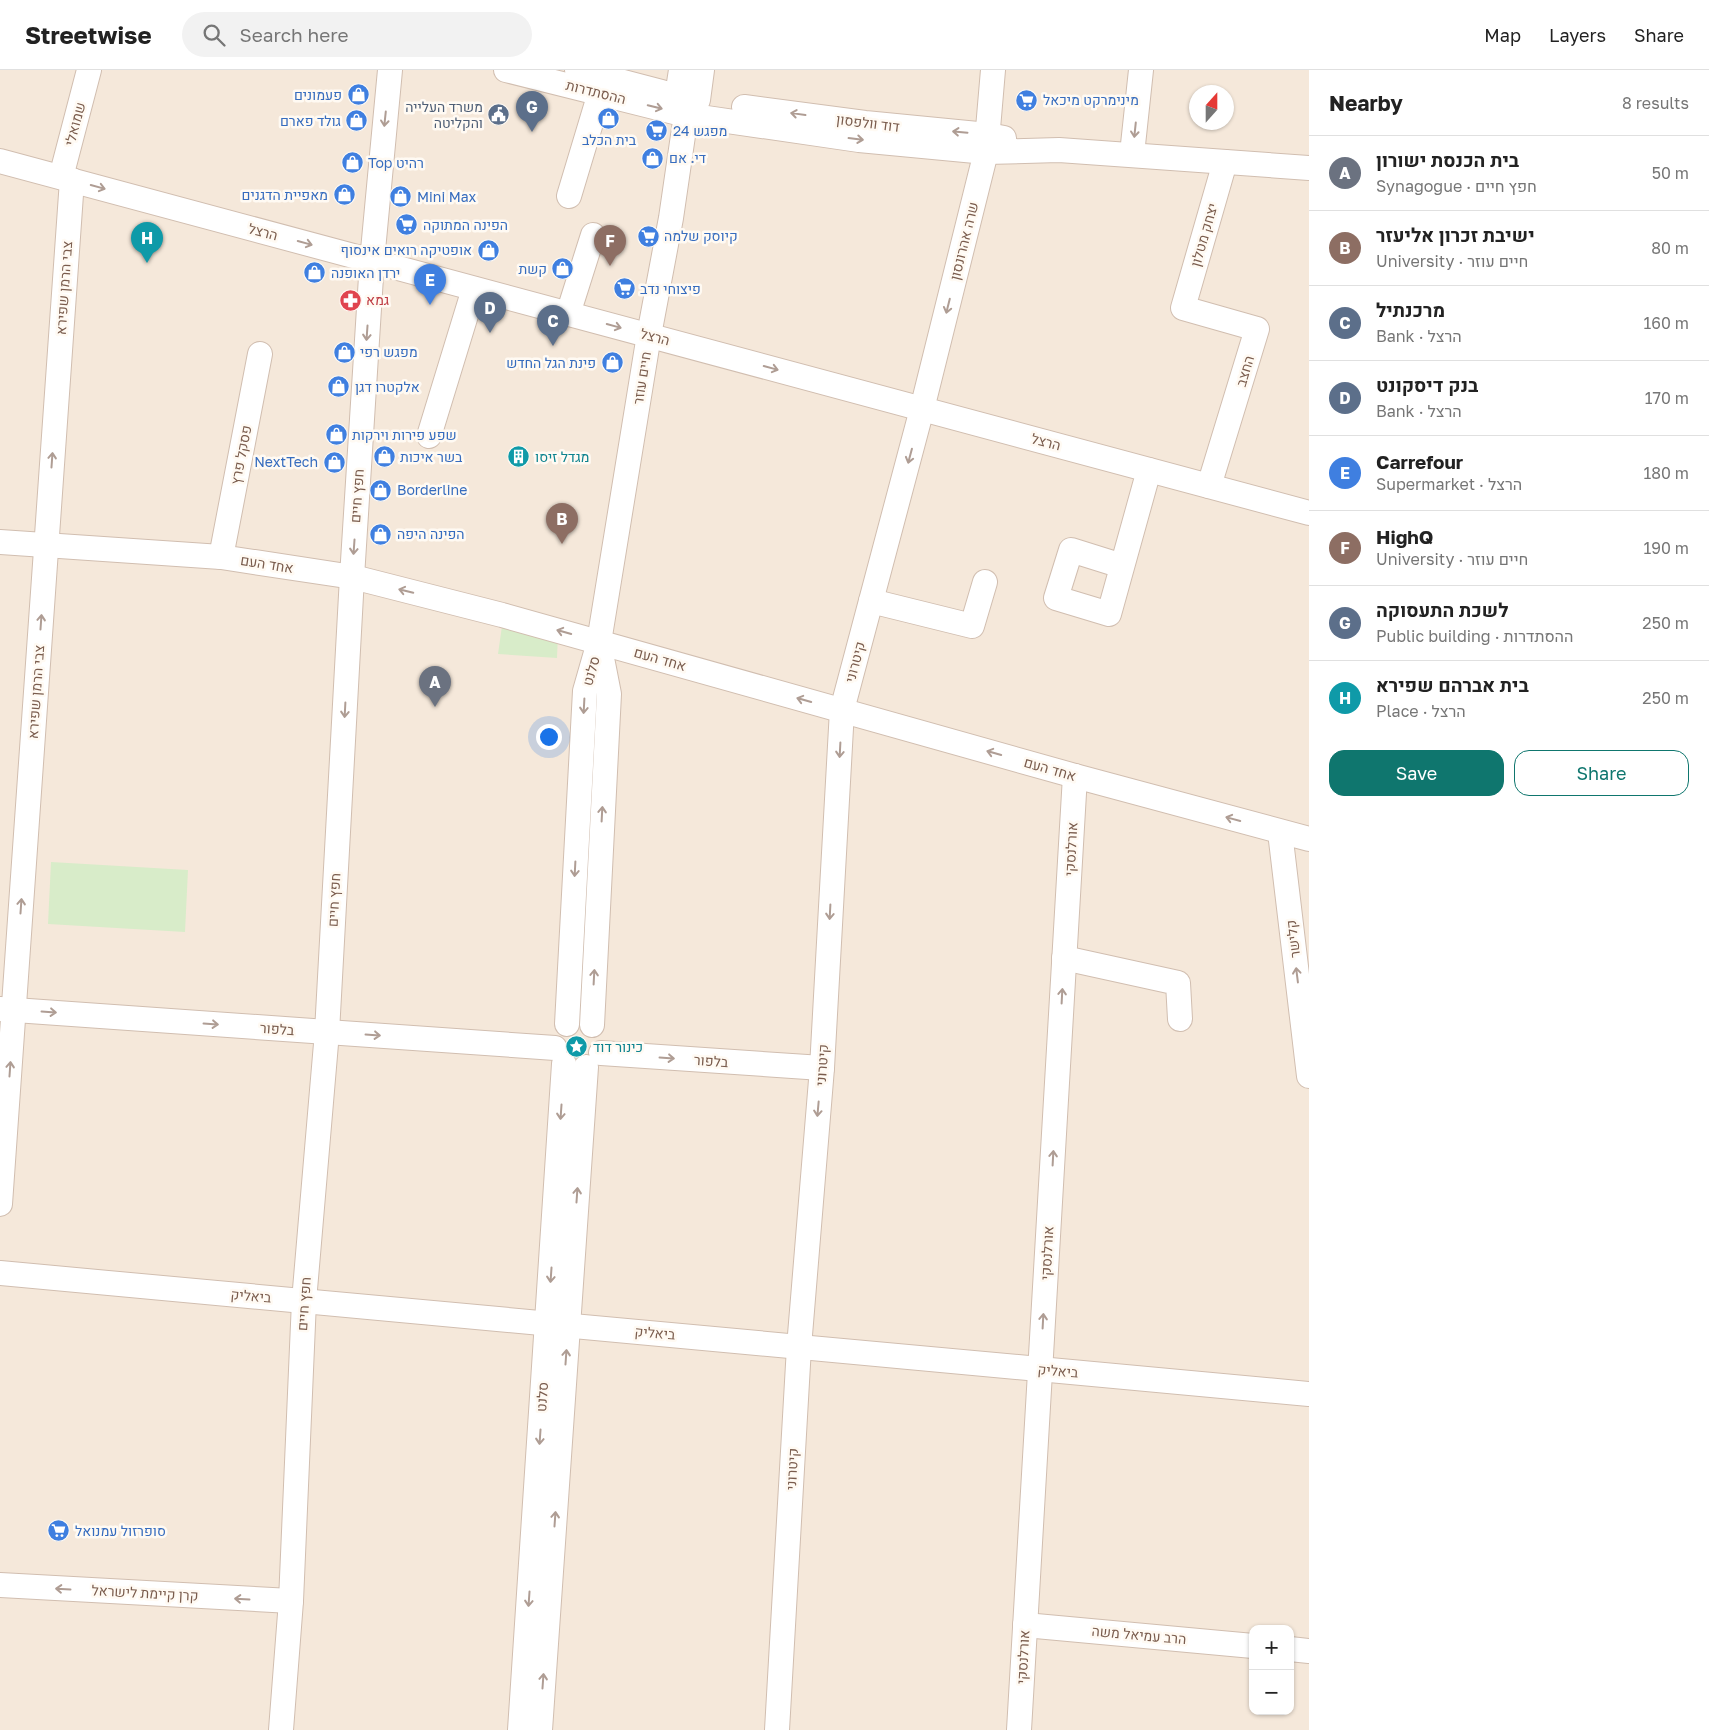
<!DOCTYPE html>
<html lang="en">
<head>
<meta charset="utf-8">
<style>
  body { margin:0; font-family:"Golos Text",Heebo,sans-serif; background:#f2f2f2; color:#222 }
  .controls { position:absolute; right:15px; bottom:15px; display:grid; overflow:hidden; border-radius:10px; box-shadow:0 1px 4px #0004 }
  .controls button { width:45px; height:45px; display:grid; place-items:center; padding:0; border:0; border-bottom:1px solid #e0e0e0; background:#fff; color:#222; font:25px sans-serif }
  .compass { position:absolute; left:1189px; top:15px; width:45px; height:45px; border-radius:50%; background:#fff; box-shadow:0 1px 4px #0004; rotate:21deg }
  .you { position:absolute; left:548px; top:666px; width:18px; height:18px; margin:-12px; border:4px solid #fff; border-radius:50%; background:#1a73e8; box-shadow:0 0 0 8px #1a73e833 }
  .badge { display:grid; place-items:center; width:32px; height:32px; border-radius:50%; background:#0f766e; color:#fff; font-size:16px; font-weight:700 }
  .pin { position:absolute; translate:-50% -41px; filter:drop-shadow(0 1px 2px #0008) }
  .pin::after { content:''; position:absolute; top:26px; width:18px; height:15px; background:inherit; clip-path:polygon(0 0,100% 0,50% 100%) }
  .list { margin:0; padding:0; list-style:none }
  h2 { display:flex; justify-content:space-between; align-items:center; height:65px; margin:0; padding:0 20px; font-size:21px }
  h2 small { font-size:16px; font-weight:400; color:#767676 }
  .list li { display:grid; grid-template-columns:32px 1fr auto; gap:15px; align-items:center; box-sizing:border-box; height:75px; padding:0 20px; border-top:1px solid #e0e0e0 }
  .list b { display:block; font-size:19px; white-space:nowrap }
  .list p { margin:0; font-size:16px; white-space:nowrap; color:#767676 }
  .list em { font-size:16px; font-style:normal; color:#767676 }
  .actions { display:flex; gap:10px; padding:15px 20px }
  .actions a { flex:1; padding:11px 0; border:1px solid #0f766e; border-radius:15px; text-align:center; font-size:18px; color:#0f766e }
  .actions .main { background:#0f766e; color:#fff }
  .icon { flex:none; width:28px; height:28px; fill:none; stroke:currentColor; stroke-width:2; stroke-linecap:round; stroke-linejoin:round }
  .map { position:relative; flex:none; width:1309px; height:1660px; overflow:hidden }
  header { display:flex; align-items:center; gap:30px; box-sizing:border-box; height:70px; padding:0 25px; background:#fff; border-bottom:1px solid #e0e0e0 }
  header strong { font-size:24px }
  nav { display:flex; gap:28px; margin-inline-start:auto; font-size:18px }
  .search { width:350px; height:45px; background:#f2f2f2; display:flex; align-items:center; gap:12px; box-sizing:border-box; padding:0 18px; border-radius:28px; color:#767676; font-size:19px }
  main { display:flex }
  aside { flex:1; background:#fff }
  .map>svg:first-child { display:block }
  .residential { fill:#f5e8da; fill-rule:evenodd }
  .green { fill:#d8ecc9 }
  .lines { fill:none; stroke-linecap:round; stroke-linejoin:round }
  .minor-casing { stroke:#d1beb0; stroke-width:26 }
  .minor { stroke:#fff; stroke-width:24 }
  .oneway { stroke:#af9d94 }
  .labels { text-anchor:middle; stroke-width:5; stroke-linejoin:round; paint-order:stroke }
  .street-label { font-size:14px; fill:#7a5c4d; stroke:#fffaf3 }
  .shop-label { font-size:14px; fill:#366cbe; stroke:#fffaf3; text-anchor:start }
  .service-label { font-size:14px; fill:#4e5e75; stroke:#fffaf3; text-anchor:end }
  .health-label { font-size:14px; fill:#be3a42; stroke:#fffaf3; text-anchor:start }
  .culture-label { font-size:14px; fill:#0d838f; stroke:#fffaf3; text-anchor:start }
</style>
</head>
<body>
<header>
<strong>Streetwise</strong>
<div class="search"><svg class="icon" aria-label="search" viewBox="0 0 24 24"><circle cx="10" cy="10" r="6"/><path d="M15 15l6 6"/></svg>Search here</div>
<nav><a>Map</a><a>Layers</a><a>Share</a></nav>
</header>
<main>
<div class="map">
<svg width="1309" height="1660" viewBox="0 0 1309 1660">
  <rect width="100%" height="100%" fill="#fdf6ec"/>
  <!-- residential -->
  <path class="residential" d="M0,0H1309V1660H0ZM1196,22H1226V52H1196ZM1253,1559H1290V1641H1253Z"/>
  <!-- green -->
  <g class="green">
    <path d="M503,549L558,564L557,588L498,584Z"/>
    <path d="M51,792L188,800L185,862L48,854Z"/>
  </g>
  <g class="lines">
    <defs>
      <g id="minor">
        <path d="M506,0L686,45L859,70L986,82L1059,80L1309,98"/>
        <path d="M577,0L662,22"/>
        <path d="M681,0L677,26L686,45"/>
        <path d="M744,37L865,53L988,65L1004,68"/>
        <path d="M1132,84L1141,0"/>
        <path d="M0,91L1309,443"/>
        <path d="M61,107L89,0"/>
        <path d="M569,126L600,23"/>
        <path d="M568,244L593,165"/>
        <path d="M429,366L474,219"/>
        <path d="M1209,416L1257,259L1183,238L1225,92"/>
        <path d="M0,472L221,487L353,507L502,545L1075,706L1309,769"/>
        <path d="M221,487L260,284"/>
        <path d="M1122,496L1071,480L1056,528L1109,544L1149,400"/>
        <path d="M871,531L972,556L985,512"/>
        <path d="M1280,762L1309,1006"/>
        <path d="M1064,888L1178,913L1180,949"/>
        <path d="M0,939L555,978"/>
        <path d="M567,954L585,621L599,572L649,265L671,148L686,45L698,30L702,0"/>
        <path d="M592,955L609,624L600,578"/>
        <path d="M601,983L822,998"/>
        <path d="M0,1134L72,110"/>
        <path d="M0,1203L1309,1324"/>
        <path d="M0,1515L291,1531"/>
        <path d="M1025,1555L1253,1576"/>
        <path d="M1290,1579L1309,1581"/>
        <path d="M281,1660L291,1531L304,1231L327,962L352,507L372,191L390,0"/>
        <path d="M520,1660L564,994"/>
        <path d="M540,1660L586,997"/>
        <path d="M777,1660L799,1277L822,998L842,640L922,339L986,82L993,0"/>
        <path d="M1019,1660L1075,706"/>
      </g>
    </defs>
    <!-- minor casing -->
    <use href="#minor" class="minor-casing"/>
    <!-- minor -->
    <use href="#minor" class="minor"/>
  </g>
  <!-- one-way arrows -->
  <defs><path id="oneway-shaft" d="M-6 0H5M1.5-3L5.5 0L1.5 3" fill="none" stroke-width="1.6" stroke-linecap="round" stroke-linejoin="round" transform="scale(1.25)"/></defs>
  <g class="oneway">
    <use href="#oneway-shaft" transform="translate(655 37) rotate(14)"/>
    <use href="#oneway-shaft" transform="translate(798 44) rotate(-172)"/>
    <use href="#oneway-shaft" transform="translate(385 49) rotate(96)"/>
    <use href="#oneway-shaft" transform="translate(1135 60) rotate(96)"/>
    <use href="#oneway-shaft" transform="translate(960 62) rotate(-175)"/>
    <use href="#oneway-shaft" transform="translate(856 69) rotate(7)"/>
    <use href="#oneway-shaft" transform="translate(98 117) rotate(15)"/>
    <use href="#oneway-shaft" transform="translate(305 173) rotate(15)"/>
    <use href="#oneway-shaft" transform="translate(948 236) rotate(104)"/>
    <use href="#oneway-shaft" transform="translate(614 256) rotate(15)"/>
    <use href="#oneway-shaft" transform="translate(367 263) rotate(94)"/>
    <use href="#oneway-shaft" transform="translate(771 298) rotate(15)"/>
    <use href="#oneway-shaft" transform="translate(910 386) rotate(105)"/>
    <use href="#oneway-shaft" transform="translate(52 390) rotate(-86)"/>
    <use href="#oneway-shaft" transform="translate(354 477) rotate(94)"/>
    <use href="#oneway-shaft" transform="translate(406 521) rotate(-166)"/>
    <use href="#oneway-shaft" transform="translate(41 552) rotate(-86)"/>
    <use href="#oneway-shaft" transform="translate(564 562) rotate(-164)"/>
    <use href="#oneway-shaft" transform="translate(804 630) rotate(-164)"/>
    <use href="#oneway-shaft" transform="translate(584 636) rotate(93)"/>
    <use href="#oneway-shaft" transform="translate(345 640) rotate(93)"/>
    <use href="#oneway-shaft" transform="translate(840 680) rotate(93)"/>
    <use href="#oneway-shaft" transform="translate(994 683) rotate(-164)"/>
    <use href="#oneway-shaft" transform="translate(602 744) rotate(-87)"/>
    <use href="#oneway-shaft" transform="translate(1233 749) rotate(-165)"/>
    <use href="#oneway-shaft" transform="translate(575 799) rotate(93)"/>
    <use href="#oneway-shaft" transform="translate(21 836) rotate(-86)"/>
    <use href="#oneway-shaft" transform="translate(830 842) rotate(93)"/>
    <use href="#oneway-shaft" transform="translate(1297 905) rotate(-97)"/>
    <use href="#oneway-shaft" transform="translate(594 907) rotate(-87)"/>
    <use href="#oneway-shaft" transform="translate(1062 926) rotate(-87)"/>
    <use href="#oneway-shaft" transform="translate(49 942) rotate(4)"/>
    <use href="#oneway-shaft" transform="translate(211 954) rotate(4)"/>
    <use href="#oneway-shaft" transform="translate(373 965) rotate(4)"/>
    <use href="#oneway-shaft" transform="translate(667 988) rotate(4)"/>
    <use href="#oneway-shaft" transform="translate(10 999) rotate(-86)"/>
    <use href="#oneway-shaft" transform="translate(818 1039) rotate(95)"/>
    <use href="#oneway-shaft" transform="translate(561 1042) rotate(94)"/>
    <use href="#oneway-shaft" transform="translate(1053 1088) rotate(-87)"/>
    <use href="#oneway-shaft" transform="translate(577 1125) rotate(-86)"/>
    <use href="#oneway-shaft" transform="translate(551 1205) rotate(94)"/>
    <use href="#oneway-shaft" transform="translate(1043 1251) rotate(-87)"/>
    <use href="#oneway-shaft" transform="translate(566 1287) rotate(-86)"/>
    <use href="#oneway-shaft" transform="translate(540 1367) rotate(94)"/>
    <use href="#oneway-shaft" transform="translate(555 1449) rotate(-86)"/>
    <use href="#oneway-shaft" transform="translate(63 1519) rotate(-177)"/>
    <use href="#oneway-shaft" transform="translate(242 1529) rotate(-177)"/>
    <use href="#oneway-shaft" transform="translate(529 1529) rotate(94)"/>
    <use href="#oneway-shaft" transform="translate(543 1611) rotate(-86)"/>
  </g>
  <!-- icons -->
  <defs>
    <symbol id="shop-disc" viewBox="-11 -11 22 22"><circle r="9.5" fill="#3f7fe0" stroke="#fffaf3"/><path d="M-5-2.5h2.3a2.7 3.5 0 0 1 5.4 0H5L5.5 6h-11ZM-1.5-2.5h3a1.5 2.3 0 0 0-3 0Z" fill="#fff"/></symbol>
    <symbol id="supermarket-disc" viewBox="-11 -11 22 22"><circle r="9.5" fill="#3f7fe0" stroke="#fffaf3"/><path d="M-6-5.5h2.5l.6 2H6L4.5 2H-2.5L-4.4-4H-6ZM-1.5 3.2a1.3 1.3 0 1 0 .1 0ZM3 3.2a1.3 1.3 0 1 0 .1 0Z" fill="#fff"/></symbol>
    <symbol id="civic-disc" viewBox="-11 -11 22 22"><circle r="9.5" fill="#5c6f8a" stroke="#fffaf3"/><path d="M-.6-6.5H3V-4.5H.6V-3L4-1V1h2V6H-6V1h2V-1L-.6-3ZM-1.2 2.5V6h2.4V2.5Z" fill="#fff"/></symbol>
    <symbol id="pharmacy-disc" viewBox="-11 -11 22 22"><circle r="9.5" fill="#e0444e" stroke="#fffaf3"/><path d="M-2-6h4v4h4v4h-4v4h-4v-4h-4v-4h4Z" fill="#fff"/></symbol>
    <symbol id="building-disc" viewBox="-11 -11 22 22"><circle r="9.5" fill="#0f9aa8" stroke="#fffaf3"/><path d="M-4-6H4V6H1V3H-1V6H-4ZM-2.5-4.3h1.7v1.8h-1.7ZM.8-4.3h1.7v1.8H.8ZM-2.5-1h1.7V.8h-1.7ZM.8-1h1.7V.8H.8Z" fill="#fff"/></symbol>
    <symbol id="sight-disc" viewBox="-11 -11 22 22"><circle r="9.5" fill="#0f9aa8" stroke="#fffaf3"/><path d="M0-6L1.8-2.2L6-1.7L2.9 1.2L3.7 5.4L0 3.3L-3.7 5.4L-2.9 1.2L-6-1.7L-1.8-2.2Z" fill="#fff"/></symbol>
  </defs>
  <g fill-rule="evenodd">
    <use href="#shop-disc" x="346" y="12" width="25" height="25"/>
    <use href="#supermarket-disc" x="1014" y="18" width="25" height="25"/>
    <use href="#civic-disc" x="486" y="32" width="25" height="25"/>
    <use href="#shop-disc" x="596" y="36" width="25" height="25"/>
    <use href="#shop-disc" x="344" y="38" width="25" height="25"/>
    <use href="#supermarket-disc" x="644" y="48" width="25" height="25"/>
    <use href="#shop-disc" x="640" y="76" width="25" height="25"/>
    <use href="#shop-disc" x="340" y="80" width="25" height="25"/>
    <use href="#shop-disc" x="332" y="112" width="25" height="25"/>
    <use href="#shop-disc" x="388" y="114" width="25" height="25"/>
    <use href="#supermarket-disc" x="394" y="142" width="25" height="25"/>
    <use href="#supermarket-disc" x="636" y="154" width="25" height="25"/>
    <use href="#shop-disc" x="476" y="168" width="25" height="25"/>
    <use href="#shop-disc" x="550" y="186" width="25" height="25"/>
    <use href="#shop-disc" x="302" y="190" width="25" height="25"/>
    <use href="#supermarket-disc" x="612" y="206" width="25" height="25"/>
    <use href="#pharmacy-disc" x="338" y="218" width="25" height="25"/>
    <use href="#shop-disc" x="332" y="270" width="25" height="25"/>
    <use href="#shop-disc" x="600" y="280" width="25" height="25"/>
    <use href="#shop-disc" x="326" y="304" width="25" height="25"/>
    <use href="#shop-disc" x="324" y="352" width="25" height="25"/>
    <use href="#shop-disc" x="372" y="374" width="25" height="25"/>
    <use href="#building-disc" x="506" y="374" width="25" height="25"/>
    <use href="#shop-disc" x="322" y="380" width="25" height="25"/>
    <use href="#shop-disc" x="368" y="408" width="25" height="25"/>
    <use href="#shop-disc" x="368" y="452" width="25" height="25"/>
    <use href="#sight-disc" x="564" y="964" width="25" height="25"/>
    <use href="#supermarket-disc" x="46" y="1448" width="25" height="25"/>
  </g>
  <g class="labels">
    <!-- street labels -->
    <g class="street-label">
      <text transform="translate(596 22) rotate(14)" y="5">ההסתדרות</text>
      <text transform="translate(868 53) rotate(7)" y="5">דוד וולפסון</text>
      <text transform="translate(75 54) rotate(-75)" y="5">שמואלי</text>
      <text transform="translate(263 162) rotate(15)" y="5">הרצל</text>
      <text transform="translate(1204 165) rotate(-74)" y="5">יצחק מטלון</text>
      <text transform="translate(964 171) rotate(-76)" y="5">שרה אהרונסון</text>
      <text transform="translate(64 218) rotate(-86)" y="5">צבי הרמן שפירא</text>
      <text transform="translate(655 267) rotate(15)" y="5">הרצל</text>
      <text transform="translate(1245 301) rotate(-73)" y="5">החצב</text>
      <text transform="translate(642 308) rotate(-81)" y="5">חיים עוזר</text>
      <text transform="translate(1046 372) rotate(15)" y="5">הרצל</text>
      <text transform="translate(241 385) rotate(-79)" y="5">פסקל פרץ</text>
      <text transform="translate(357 426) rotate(-86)" y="5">חפץ חיים</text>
      <text transform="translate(267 494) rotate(9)" y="5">אחד העם</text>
      <text transform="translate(660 589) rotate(16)" y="5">אחד העם</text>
      <text transform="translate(855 592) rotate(-75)" y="5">קיטרוני</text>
      <text transform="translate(591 601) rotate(-74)" y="5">סלנט</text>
      <text transform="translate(36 622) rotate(-86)" y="5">צבי הרמן שפירא</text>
      <text transform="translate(1050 699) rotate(16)" y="5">אחד העם</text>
      <text transform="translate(1071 779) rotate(-87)" y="5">אורלנסקי</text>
      <text transform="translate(334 830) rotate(-87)" y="5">חפץ חיים</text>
      <text transform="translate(1293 869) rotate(-97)" y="5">קלישר</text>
      <text transform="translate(277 959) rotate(4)" y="5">בלפור</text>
      <text transform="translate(711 991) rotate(4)" y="5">בלפור</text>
      <text transform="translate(822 995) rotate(-86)" y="5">קיטרוני</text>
      <text transform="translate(1047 1183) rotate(-87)" y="5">אורלנסקי</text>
      <text transform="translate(251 1226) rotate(5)" y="5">ביאליק</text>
      <text transform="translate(304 1234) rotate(-86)" y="5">חפץ חיים</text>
      <text transform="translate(655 1263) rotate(5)" y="5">ביאליק</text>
      <text transform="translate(1058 1301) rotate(5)" y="5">ביאליק</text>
      <text transform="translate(542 1327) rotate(-86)" y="5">סלנט</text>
      <text transform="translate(792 1399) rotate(-87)" y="5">קיטרוני</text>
      <text transform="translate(145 1523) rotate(3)" y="5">קרן קיימת לישראל</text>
      <text transform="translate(1139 1565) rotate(5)" y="5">הרב עמיאל משה</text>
      <text transform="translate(1023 1587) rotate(-87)" y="5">אורלנסקי</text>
    </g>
    <!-- shop labels -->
    <g class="shop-label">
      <text x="342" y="30" text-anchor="end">פעמונים</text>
      <text x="1043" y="35">מינימרקט מיכאל</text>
      <text x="341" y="56" text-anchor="end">גולד פארם</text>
      <text x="673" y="66">מפגש 24</text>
      <text x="609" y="75" text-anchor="middle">בית הכלב</text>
      <text x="669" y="93">די. אם</text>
      <text x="368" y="98">Top רהיט</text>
      <text x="328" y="130" text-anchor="end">מאפיית הדגנים</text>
      <text x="417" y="132">Mini Max</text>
      <text x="423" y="160">הפינה המתוקה</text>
      <text x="664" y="171">קיוסק שלמה</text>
      <text x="472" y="185" text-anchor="end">אופטיקה רואים אינסוף</text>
      <text x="547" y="204" text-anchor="end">קשת</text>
      <text x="331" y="208">ירדן האופנה</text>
      <text x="640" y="224">פיצוחי נדב</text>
      <text x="360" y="287">מפגש רפי</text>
      <text x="596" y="298" text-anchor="end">פינת הגל החדש</text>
      <text x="355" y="322">אלקטרו דגן</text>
      <text x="352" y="370">שפע פירות וירקות</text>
      <text x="400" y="392">בשר איכות</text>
      <text x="318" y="397" text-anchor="end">NextTech</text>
      <text x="397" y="425">Borderline</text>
      <text x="397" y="469">הפינה היפה</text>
      <text x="75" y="1466">סופרזול עמנואל</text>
    </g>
    <!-- service labels -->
    <g class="service-label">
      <text x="483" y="42">משרד העלייה<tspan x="483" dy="16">והקליטה</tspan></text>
    </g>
    <!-- health labels -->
    <g class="health-label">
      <text x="366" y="235">גמא</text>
    </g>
    <!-- culture labels -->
    <g class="culture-label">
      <text x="535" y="392">מגדל זיסו</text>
      <text x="593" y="982">כינור דוד</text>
    </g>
  </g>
</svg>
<div class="controls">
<button>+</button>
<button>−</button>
</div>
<svg class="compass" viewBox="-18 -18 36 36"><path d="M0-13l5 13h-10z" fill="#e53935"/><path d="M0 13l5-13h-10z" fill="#767676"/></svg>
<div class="you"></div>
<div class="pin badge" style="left:435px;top:637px;background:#6b7280">A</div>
<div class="pin badge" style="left:562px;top:474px;background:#8d6e63">B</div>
<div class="pin badge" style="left:553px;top:276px;background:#5c6f8a">C</div>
<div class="pin badge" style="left:490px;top:263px;background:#5c6f8a">D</div>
<div class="pin badge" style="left:430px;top:235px;background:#3f7fe0">E</div>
<div class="pin badge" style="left:610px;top:196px;background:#8d6e63">F</div>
<div class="pin badge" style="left:532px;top:62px;background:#5c6f8a">G</div>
<div class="pin badge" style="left:147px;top:193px;background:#0f9aa8">H</div>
</div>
<aside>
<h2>Nearby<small>8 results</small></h2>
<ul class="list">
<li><span class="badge" style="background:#6b7280">A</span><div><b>בית הכנסת ישורון</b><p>Synagogue · חפץ חיים</p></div><em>50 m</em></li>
<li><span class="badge" style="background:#8d6e63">B</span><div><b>ישיבת זכרון אליעזר</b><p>University · חיים עוזר</p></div><em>80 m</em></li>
<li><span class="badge" style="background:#5c6f8a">C</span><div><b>מרכנתיל</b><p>Bank · הרצל</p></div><em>160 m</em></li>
<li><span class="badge" style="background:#5c6f8a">D</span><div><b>בנק דיסקונט</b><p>Bank · הרצל</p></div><em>170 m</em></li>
<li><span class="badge" style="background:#3f7fe0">E</span><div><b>Carrefour</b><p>Supermarket · הרצל</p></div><em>180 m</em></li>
<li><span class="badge" style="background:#8d6e63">F</span><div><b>HighQ</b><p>University · חיים עוזר</p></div><em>190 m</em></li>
<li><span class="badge" style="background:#5c6f8a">G</span><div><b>לשכת התעסוקה</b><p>Public building · ההסתדרות</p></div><em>250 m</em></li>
<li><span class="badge" style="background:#0f9aa8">H</span><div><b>בית אברהם שפירא</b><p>Place · הרצל</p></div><em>250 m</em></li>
</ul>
<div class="actions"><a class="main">Save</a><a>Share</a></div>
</aside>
</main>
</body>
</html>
